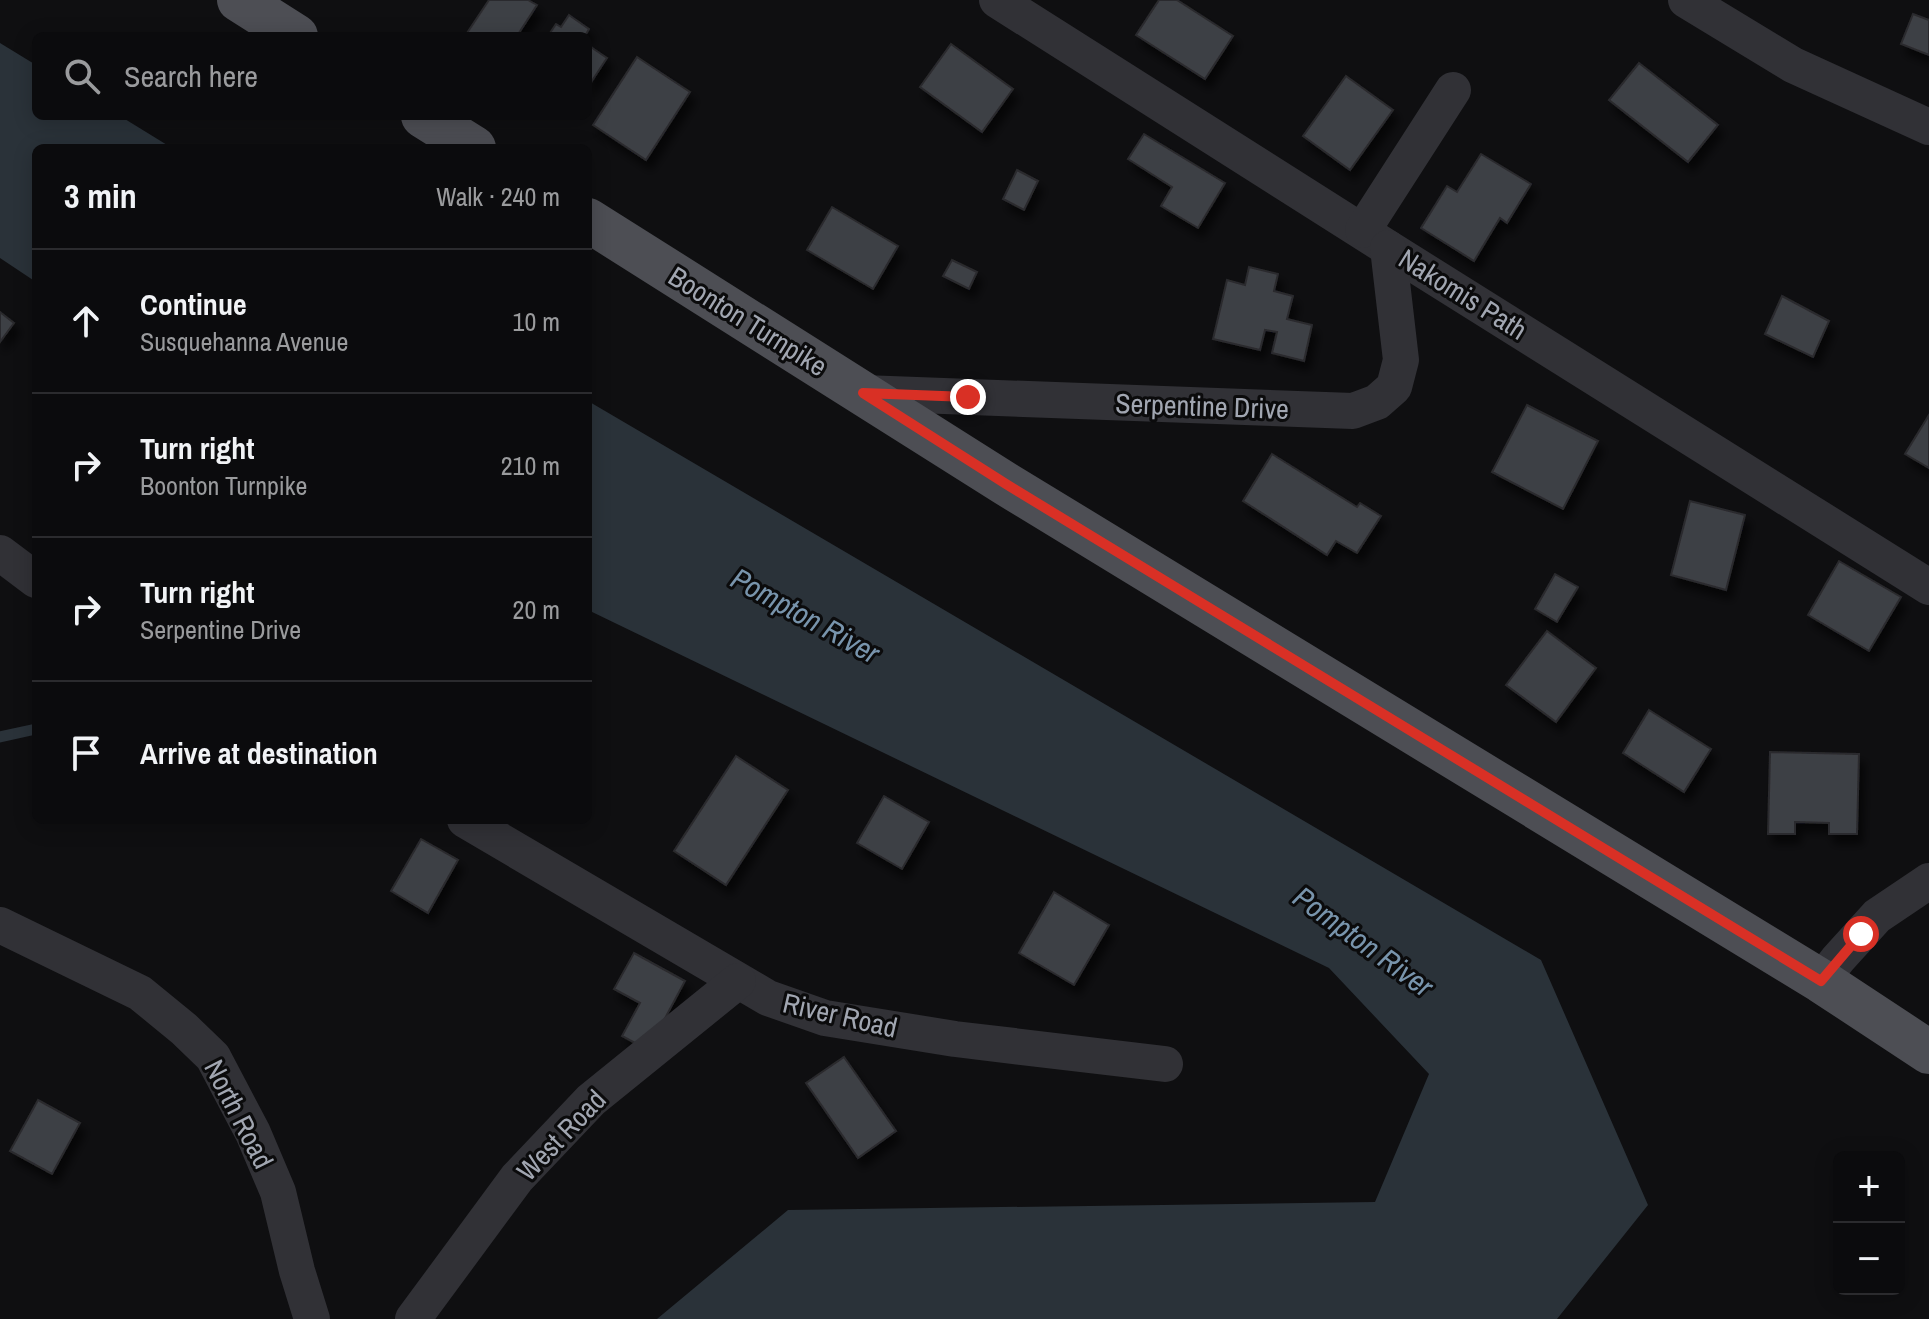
<!DOCTYPE html>
<html lang="en">
<head>
<meta charset="utf-8">
<style>
  body { margin:0; font-family:"Archivo Narrow",sans-serif; background:#19191b; color:#f1f3f6 }
  .controls { position:absolute; right:24px; bottom:24px; display:grid; overflow:hidden; border-radius:12px; box-shadow:0 4px 20px #0003 }
  .controls button { width:72px; height:72px; display:grid; place-items:center; padding:0; border:0; border-bottom:2px solid #2b2b2e; background:#0b0b0d; color:#f1f3f6; font:40px sans-serif }
  .stop { position:absolute; width:24px; height:24px; margin:-18px; border:6px solid #d93025; border-radius:50%; background:#fff }
  .stop.end { background:#d93025; border-color:#fff; box-shadow:0 2px 8px #0008 }
  .list { margin:0; padding:0; list-style:none }
  h2 { display:flex; justify-content:space-between; align-items:center; height:104px; margin:0; padding:0 32px; font-size:34px }
  h2 small { font-size:26px; font-weight:400; color:#9a9b9d }
  .list li { display:grid; grid-template-columns:52px 1fr auto; gap:24px; align-items:center; box-sizing:border-box; height:144px; padding:0 32px; border-top:2px solid #2b2b2e }
  .list b { display:block; font-size:30px; white-space:nowrap }
  .list p { margin:0; font-size:26px; white-space:nowrap; color:#9a9b9d }
  .list em { font-size:26px; font-style:normal; color:#9a9b9d }
  .icon { flex:none; width:44px; height:44px; fill:none; stroke:currentColor; stroke-width:2; stroke-linecap:round; stroke-linejoin:round }
  .map { position:relative; flex:none; width:1929px; height:1319px; overflow:hidden }
  .search { position:absolute; background:#0b0b0d; box-shadow:0 4px 20px #0003; left:32px; top:32px; width:560px; height:88px; display:flex; align-items:center; gap:20px; box-sizing:border-box; padding:0 28px; border-radius:12px; color:#9a9b9d; font-size:30px }
  .panel { position:absolute; background:#0b0b0d; box-shadow:0 4px 20px #0003; left:32px; top:144px; width:560px; height:680px; border-radius:12px }
  .map>svg:first-child { display:block }
  .water { fill:#2a3239 }
  .lines { fill:none; stroke-linecap:round; stroke-linejoin:round }
  .stream { stroke:#2a3239; stroke-width:11 }
  .building { fill:#3e3f44; stroke:#2a2a2d; stroke-width:2; filter:url(#shadow) }
  .minor { stroke:#313136; stroke-width:36 }
  .major { stroke:#4d4e54; stroke-width:44 }
  .route { stroke:#d93025; stroke-width:10 }
  .labels { text-anchor:middle; stroke-width:6; stroke-linejoin:round; paint-order:stroke }
  .street-label { font-size:28px; fill:#a1a6b1; stroke:#0b0b0c }
  .water-label { font-size:30px; font-style:italic; fill:#7894ac; stroke:#0b0b0c }
</style>
</head>
<body>
<div class="map">
<svg width="1929" height="1319" viewBox="0 0 1929 1319">
  <defs>
    <filter id="shadow"><feDropShadow dx="5" dy="9" stdDeviation="4" flood-color="#0009"/></filter>
  </defs>
  <rect width="100%" height="100%" fill="#0f0f11"/>
  <!-- water -->
  <g class="water">
    <path d="M0,43L36,65V116H120L172,148H36V282L0,258Z"/>
    <path d="M588,401L1541,960L1648,1205L1557,1319H657L788,1210L1375,1202L1429,1074L1329,968L588,610Z"/>
  </g>
  <g class="lines">
    <!-- stream -->
    <path class="stream" d="M0,737L36,729"/>
  </g>
  <!-- building -->
  <g class="building">
    <path d="M489,0H528L537,5L517,36H465Z"/>
    <path d="M1159,0H1177L1233,36L1205,79L1136,35Z"/>
    <path d="M1913,14L1929,20V55L1901,44Z"/>
    <path d="M569,15L589,29L585,36H548L556,24L561,27Z"/>
    <path d="M951,44L1013,89L982,132L920,87Z"/>
    <path d="M588,45L607,58L588,87Z"/>
    <path d="M637,57L690,92L646,160L593,125Z"/>
    <path d="M1639,63L1718,125L1688,162L1609,100Z"/>
    <path d="M1346,76L1393,110L1350,170L1303,136Z"/>
    <path d="M1144,134L1225,183L1198,228L1161,206L1172,187L1128,159Z"/>
    <path d="M1481,154L1531,184L1507,223L1500,218L1474,261L1421,228L1447,186L1457,192Z"/>
    <path d="M1017,170L1038,181L1024,210L1003,199Z"/>
    <path d="M832,207L898,246L873,289L807,250Z"/>
    <path d="M952,260L977,272L969,289L943,276Z"/>
    <path d="M1249,267L1278,274L1274,291L1293,296L1287,319L1312,325L1304,361L1272,353L1277,332L1265,330L1260,350L1213,339L1227,280L1245,285Z"/>
    <path d="M1782,296L1829,321L1813,357L1765,334Z"/>
    <path d="M0,312L14,323L0,342Z"/>
    <path d="M1527,405L1598,441L1563,509L1492,472Z"/>
    <path d="M1929,415V468L1905,454Z"/>
    <path d="M1272,454L1357,507L1360,503L1381,516L1357,553L1336,541L1327,555L1243,501Z"/>
    <path d="M1690,501L1745,515L1726,590L1671,575Z"/>
    <path d="M1839,561L1901,597L1869,651L1808,615Z"/>
    <path d="M1555,574L1578,587L1557,622L1535,609Z"/>
    <path d="M1547,631L1596,668L1556,722L1506,685Z"/>
    <path d="M1649,710L1711,749L1684,792L1623,753Z"/>
    <path d="M1770,752L1859,754L1857,834H1829V823L1795,822V834H1768Z"/>
    <path d="M736,756L788,790L726,885L674,851Z"/>
    <path d="M884,796L929,822L902,869L857,843Z"/>
    <path d="M421,839L458,860L428,913L391,891Z"/>
    <path d="M1054,892L1109,925L1074,985L1019,953Z"/>
    <path d="M634,953L685,981L648,1050L622,1036L640,1003L614,989Z"/>
    <path d="M844,1057L896,1131L858,1158L806,1083Z"/>
    <path d="M38,1100L80,1123L52,1174L10,1151Z"/>
  </g>
  <g class="lines">
    <!-- minor -->
    <g class="minor">
      <path d="M997,0L1388,248L1929,587"/>
      <path d="M1686,0L1793,65L1929,127"/>
      <path d="M1363,230L1453,90"/>
      <path d="M863,393L1353,411L1377,402L1394,387L1401,360L1388,248"/>
      <path d="M0,553L36,580"/>
      <path d="M465,820L768,998L825,1018L955,1039L1165,1064"/>
      <path d="M0,925L140,993L184,1029L213,1057L253,1133L278,1192L297,1271L312,1319"/>
      <path d="M1821,981L1838,959L1877,916L1929,881"/>
      <path d="M413,1319L517,1178L591,1100L738,981"/>
    </g>
    <!-- major -->
    <g class="major">
      <path d="M239,0L296,36"/>
      <path d="M423,116L474,148"/>
      <path d="M588,220L1006,484L1821,981L1929,1052"/>
    </g>
  </g>
  <g class="lines">
    <!-- route -->
    <path class="route" d="M968,397L863,393L1006,484L1821,981L1861,934"/>
  </g>
  <g class="labels">
    <!-- street labels -->
    <g class="street-label">
      <text transform="translate(1463 294) rotate(32)" y="10">Nakomis Path</text>
      <text transform="translate(748 321) rotate(32)" y="10">Boonton Turnpike</text>
      <text transform="translate(1202 406) rotate(2)" y="10">Serpentine Drive</text>
      <text transform="translate(840 1015) rotate(13)" y="10">River Road</text>
      <text transform="translate(239 1114) rotate(63)" y="10">North Road</text>
      <text transform="translate(561 1135) rotate(-46)" y="10">West Road</text>
    </g>
    <!-- water labels -->
    <g class="water-label">
      <text transform="translate(805 616) rotate(29)" y="10">Pompton River</text>
      <text transform="translate(1363 942) rotate(36)" y="10">Pompton River</text>
    </g>
  </g>
</svg>
<div class="controls">
<button>+</button>
<button>−</button>
</div>
<div class="stop" style="left:1861px;top:934px"></div>
<div class="stop end" style="left:968px;top:397px"></div>
<div class="search"><svg class="icon" aria-label="search" viewBox="0 0 24 24"><circle cx="10" cy="10" r="6"/><path d="M15 15l6 6"/></svg>Search here</div>
<section class="panel">
<h2>3 min<small>Walk · 240 m</small></h2>
<ul class="list">
<li><svg class="icon" aria-label="ahead" viewBox="0 0 24 24"><path d="M12 20V5M6 11l6-6 6 6"/></svg><div><b>Continue</b><p>Susquehanna Avenue</p></div><em>10 m</em></li>
<li><svg class="icon" aria-label="right" viewBox="0 0 24 24"><path d="M7 20v-9h11M14 6l5 5-5 5"/></svg><div><b>Turn right</b><p>Boonton Turnpike</p></div><em>210 m</em></li>
<li><svg class="icon" aria-label="right" viewBox="0 0 24 24"><path d="M7 20v-9h11M14 6l5 5-5 5"/></svg><div><b>Turn right</b><p>Serpentine Drive</p></div><em>20 m</em></li>
<li><svg class="icon" aria-label="arrive" viewBox="0 0 24 24"><path d="M6 21V4h12l-3 4 3 4H6"/></svg><div><b>Arrive at destination</b></div></li>
</ul>
</section>
</div>
</body>
</html>
